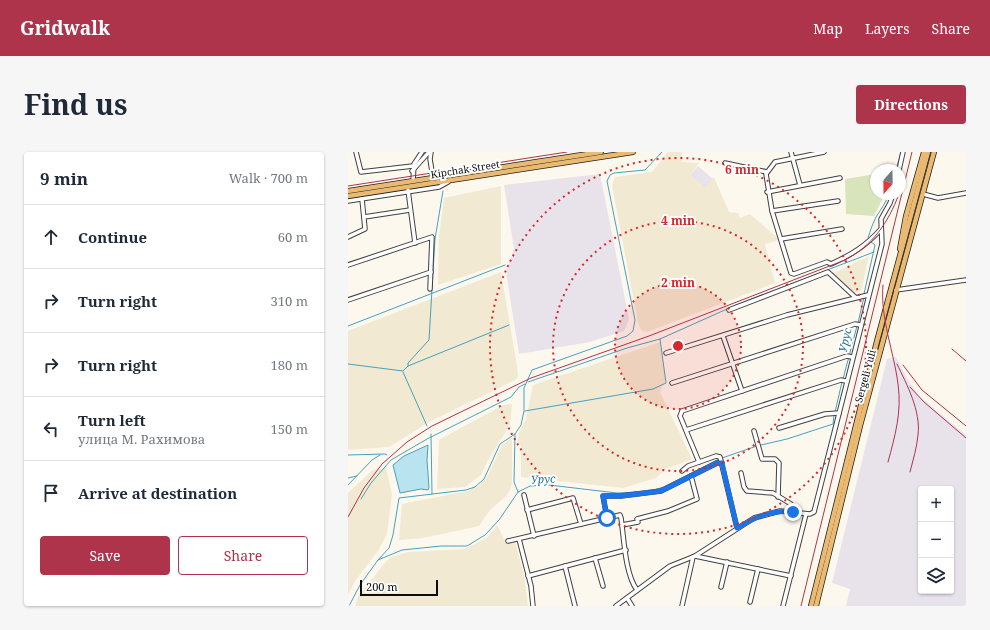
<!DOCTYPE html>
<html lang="en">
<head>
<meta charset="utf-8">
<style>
  body { margin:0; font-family:"Noto Serif",serif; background:#f6f6f7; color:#1f2937 }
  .controls { position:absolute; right:12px; bottom:12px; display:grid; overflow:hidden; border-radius:4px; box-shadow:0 1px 3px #0004 }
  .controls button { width:36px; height:36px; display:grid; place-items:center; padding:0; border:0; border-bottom:1px solid #e0e1e3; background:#fff; color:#1f2937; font:20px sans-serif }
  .compass { position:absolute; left:522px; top:12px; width:36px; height:36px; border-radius:50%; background:#fff; box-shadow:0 1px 3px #0004; rotate:200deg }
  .scale { position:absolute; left:12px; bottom:10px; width:78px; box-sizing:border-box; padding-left:4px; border:2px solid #0d0d0d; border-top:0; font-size:11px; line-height:14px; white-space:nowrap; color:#0d0d0d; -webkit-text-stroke:3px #fff; paint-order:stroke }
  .stop { position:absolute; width:12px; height:12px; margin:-9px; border:3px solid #1a73e8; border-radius:50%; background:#fff }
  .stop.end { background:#1a73e8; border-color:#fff; box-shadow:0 1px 4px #0008 }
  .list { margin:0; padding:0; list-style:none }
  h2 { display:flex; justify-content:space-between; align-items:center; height:52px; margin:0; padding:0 16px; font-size:17px }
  h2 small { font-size:13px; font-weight:400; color:#747a83 }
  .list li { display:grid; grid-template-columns:26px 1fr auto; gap:12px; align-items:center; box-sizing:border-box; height:64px; padding:0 16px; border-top:1px solid #e0e1e3 }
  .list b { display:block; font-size:15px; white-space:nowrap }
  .list p { margin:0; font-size:13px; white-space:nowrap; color:#747a83 }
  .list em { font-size:13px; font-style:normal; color:#747a83 }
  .actions { display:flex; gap:8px; padding:12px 16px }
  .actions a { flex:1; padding:9px 0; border:1px solid #ae344c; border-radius:4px; text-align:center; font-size:14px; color:#ae344c }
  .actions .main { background:#ae344c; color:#fff }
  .icon { flex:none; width:22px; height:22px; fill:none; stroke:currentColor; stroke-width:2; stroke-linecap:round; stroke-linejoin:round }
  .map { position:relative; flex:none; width:618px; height:454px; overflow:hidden; border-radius:4px }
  header { display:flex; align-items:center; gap:24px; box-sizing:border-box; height:56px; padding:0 20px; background:#ae344c; color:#fff }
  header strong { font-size:19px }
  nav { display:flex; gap:22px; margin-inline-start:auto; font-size:14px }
  .intro { display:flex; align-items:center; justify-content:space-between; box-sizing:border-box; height:96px; padding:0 24px }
  h1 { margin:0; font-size:28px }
  .button { padding:10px 18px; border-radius:4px; background:#ae344c; color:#fff; font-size:14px; font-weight:700 }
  main { display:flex; gap:24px; padding:0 24px }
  aside { flex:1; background:#fff; border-radius:4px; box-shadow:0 1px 3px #0004 }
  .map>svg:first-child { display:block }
  .industrial { fill:#e8e2eb; fill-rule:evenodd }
  .farmland { fill:#f1e9d1 }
  .green { fill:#d7e4bc }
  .water { fill:#b8e3ef; stroke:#47a1bf }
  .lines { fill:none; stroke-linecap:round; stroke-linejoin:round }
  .stream { stroke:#47a1bf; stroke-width:1 }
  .minor-casing { stroke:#404040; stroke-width:5.5 }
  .major-casing { stroke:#1e1e1e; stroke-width:6 }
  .minor { stroke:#fff; stroke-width:3.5 }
  .major { stroke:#eaba72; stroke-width:4.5 }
  .rail { stroke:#ae344c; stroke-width:1 }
  .route { stroke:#1a73e8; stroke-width:5 }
  .ring { fill:none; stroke:#d62828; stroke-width:2; stroke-dasharray:2 4 }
  .labels { text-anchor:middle; stroke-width:4; stroke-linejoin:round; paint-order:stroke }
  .street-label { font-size:10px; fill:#0d0d0d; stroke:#fff }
  .water-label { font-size:11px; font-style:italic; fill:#247291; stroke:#fff }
  .centre { fill:#d62828; stroke:#fff; stroke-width:2 }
  .ring-label { font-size:12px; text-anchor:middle; font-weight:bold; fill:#d62828; stroke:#fff; stroke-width:4; stroke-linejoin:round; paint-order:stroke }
</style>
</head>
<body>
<header>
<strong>Gridwalk</strong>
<nav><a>Map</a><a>Layers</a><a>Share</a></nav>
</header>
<div class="intro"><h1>Find us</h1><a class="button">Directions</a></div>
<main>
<aside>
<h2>9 min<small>Walk · 700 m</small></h2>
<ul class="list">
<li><svg class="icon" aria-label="ahead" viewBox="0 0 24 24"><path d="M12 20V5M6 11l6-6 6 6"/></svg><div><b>Continue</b></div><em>60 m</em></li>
<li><svg class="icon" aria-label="right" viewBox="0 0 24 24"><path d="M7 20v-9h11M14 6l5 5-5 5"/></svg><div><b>Turn right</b></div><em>310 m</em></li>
<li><svg class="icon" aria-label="right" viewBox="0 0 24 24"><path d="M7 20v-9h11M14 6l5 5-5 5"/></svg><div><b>Turn right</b></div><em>180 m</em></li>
<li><svg class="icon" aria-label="left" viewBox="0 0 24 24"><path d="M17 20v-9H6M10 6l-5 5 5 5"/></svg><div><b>Turn left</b><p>улица М. Рахимова</p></div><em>150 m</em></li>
<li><svg class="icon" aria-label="arrive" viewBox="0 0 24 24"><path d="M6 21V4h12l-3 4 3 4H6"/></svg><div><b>Arrive at destination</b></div></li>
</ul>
<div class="actions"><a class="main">Save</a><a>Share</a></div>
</aside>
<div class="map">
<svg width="618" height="454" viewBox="0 0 618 454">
  <rect width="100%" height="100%" fill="#fdf8ee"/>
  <!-- industrial -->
  <g class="industrial">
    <path d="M350,14L365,27L357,36L342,23Z"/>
    <path d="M252,22L281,167L276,179L242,190L171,202L158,120L166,97L156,33Z"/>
    <path d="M548,205L560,228L571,244L618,283V454H498L502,437L484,431L539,207ZM573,337H603V439H573Z"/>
  </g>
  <!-- farmland -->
  <g class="farmland">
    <path d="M320,0H334V10L351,11L342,23L357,36L366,25L381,60L390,61L392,66L402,62L431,87V88L417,92L427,131L299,180L293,178L290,171L264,33L267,25L304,20Z"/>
    <path d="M153,34V112L90,133L91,84L96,46Z"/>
    <path d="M521,104L513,139L506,141L484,122Z"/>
    <path d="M153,120L169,214L170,225L167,228L81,270L41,295L0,298V179Z"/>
    <path d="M312,190L317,227L312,240L344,307L318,317L308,326L275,336L173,325V294L170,289L171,281L178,267L185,233Z"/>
    <path d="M164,252L162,273L140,308L133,323L117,335L89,337L91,288L155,253Z"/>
    <path d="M164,286V331L162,338L158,344L142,358L131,374L75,386L51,388L54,352L120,339L132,333L139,325L154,293Z"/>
    <path d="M38,316L44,342L39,382L30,399L7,429L0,443V341L25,318Z"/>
    <path d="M149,373L158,391L167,389L176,424L180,454H7L11,443L41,406L60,400L117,397L140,385Z"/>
  </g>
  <!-- green -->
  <path class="green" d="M528,22V42H537L526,64L498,62L497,27Z"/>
  <!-- water -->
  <path class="water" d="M80,293L79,308L81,336L80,338L73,337L52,341L45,313L56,304Z"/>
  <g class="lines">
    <!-- stream -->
    <g class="stream">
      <path d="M548,18L553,0"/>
      <path d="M521,87L520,86C522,79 525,71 528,65C533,57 538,51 541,42"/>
      <path d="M516,142L527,93L523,90"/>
      <path d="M510,171L516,145"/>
      <path d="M0,174L157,113"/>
      <path d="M0,212L55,219L60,214L161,173"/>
      <path d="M60,214V211L81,188L87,87L95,39"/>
      <path d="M55,220L79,274"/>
      <path d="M495,227L509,174"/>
      <path d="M180,230L279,196L312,187L388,153L526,100"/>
      <path d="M177,259L305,237L318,231L312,187"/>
      <path d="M487,260L494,230"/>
      <path d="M83,282L84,342"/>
      <path d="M167,282L166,330L170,340"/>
      <path d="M413,293L439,287L485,272L486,263"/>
      <path d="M0,303L37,302L39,303"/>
      <path d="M374,306L409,294"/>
      <path d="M0,326L9,324"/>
      <path d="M0,333L24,308L32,303"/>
      <path d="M302,339L316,335L371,307"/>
      <path d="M13,347L23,331L43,308L79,287L163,245L171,235L177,232"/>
      <path d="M30,408L41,396L45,383L51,346L118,338L127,335L136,327L152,292L167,282L173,273L176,259V236L184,218L279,184L285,179L287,168L259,29L262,23L266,21L297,18L314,0"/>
      <path d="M1,454L12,433L30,408L54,398L93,394H119L137,383L151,368L170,340L182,334L201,333L269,341L288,340"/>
    </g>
    <defs>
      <g id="minor">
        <path d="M8,0L13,20L65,14"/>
        <path d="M83,0L82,7L85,26"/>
        <path d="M443,0L452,33"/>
        <path d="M476,0L427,10L418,22L424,59L443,121L446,122L479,110L483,112C503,103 518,94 533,77"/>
        <path d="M377,11L419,20"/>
        <path d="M551,18L555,0"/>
        <path d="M64,19L81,0"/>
        <path d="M65,29L66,12L74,0"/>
        <path d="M60,38L67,91"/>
        <path d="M419,40L492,26"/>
        <path d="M575,42L590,46L618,41"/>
        <path d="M0,49L91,35L100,30"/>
        <path d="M424,59L490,49"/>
        <path d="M16,65L62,58"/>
        <path d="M0,85L17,77L14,47"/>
        <path d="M433,87L494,77"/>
        <path d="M0,113L84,85L82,137"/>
        <path d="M548,138L618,128"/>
        <path d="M0,148L83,120"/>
        <path d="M381,158L480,120L507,145"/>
        <path d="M375,184L394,239"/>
        <path d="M318,201L439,163L520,143"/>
        <path d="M324,231L507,172L512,173"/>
        <path d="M431,276L477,262L491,261"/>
        <path d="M338,278L493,228L498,229"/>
        <path d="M406,279L414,307H427L431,311L430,345"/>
        <path d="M351,310L332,264L334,259L499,204L504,205"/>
        <path d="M334,319L340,314L368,304L372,305L389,376"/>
        <path d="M393,321L396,335L399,339L425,341L443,352L445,360"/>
        <path d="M176,343L186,384"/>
        <path d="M179,358L225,346L233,372"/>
        <path d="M259,366L255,344H273L313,339L369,311H374"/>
        <path d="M274,373L290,370L289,367L320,359L349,347L343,324"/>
        <path d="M171,387L183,434L185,454"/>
        <path d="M160,389L272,363L273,366C276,386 277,422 289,438"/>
        <path d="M347,404L443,424"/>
        <path d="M247,406L255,434"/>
        <path d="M217,414L227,454"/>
        <path d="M180,424L278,398"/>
        <path d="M373,435L379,410"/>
        <path d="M279,446L284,454"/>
        <path d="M402,450L410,417"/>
        <path d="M268,454L322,414L347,404L406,366L432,359L462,362L466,360L534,92L533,67L542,51L545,42"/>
        <path d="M334,454L345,405"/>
        <path d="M435,454L458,362"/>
      </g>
      <g id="major">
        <path d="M0,39L253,0"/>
        <path d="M0,44L285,0"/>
        <path d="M552,97L558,64L576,0"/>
        <path d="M463,454L529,189L580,0"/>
        <path d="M468,454L512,274L586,0"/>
      </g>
    </defs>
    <!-- minor casing -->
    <use href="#minor" class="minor-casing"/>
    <!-- major casing -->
    <use href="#major" class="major-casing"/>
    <!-- minor -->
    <use href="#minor" class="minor"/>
    <!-- major -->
    <use href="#major" class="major"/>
    <!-- rail -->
    <g class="rail">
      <path d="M0,34L219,0"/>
      <path d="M535,133C532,166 546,200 550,232C554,260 547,284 540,310"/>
      <path d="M604,197L618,209"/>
      <path d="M549,212C559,233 573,259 570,283C569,295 565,308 562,320"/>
      <path d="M555,213L574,238L618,274"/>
      <path d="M562,235L576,250L618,286"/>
      <path d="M0,365L16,336L34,312L59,290L84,274L183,226L301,184L497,108C525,93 540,71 551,42"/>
      <path d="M453,454L564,0"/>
    </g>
  </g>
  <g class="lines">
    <!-- route -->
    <path class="route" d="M259,366L255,344H273L313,339L369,311H374L389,376C408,365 423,357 445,360"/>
  </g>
  <!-- distance rings -->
  <circle cx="330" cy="194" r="63" fill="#d62828" fill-opacity=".12"/>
  <g class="ring">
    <circle cx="330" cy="194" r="63"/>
    <circle cx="330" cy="194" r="125"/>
    <circle cx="330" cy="194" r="188"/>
  </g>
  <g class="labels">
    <!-- street labels -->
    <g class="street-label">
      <text transform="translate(117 17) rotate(-9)" y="4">Kipchak Street</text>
      <text transform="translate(517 224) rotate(-75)" y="4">Sergeli Yuli</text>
    </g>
    <!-- water labels -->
    <g class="water-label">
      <text transform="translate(497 188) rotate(-77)" y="4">Урус</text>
      <text transform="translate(195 327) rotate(-3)" y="4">Урус</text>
    </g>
  </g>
  <circle cx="330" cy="194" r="6" class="centre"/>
  <g class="ring-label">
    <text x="394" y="22">6 min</text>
    <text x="330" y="73">4 min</text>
    <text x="330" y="135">2 min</text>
  </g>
</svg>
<div class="controls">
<button>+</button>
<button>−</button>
<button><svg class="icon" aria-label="layers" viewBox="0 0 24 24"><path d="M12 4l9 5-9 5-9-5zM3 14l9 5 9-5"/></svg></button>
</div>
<svg class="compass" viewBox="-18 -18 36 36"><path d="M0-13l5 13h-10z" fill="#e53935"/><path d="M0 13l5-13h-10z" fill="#747a83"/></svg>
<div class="scale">200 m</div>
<div class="stop" style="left:259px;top:366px"></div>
<div class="stop end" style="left:445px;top:360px"></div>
</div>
</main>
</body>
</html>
